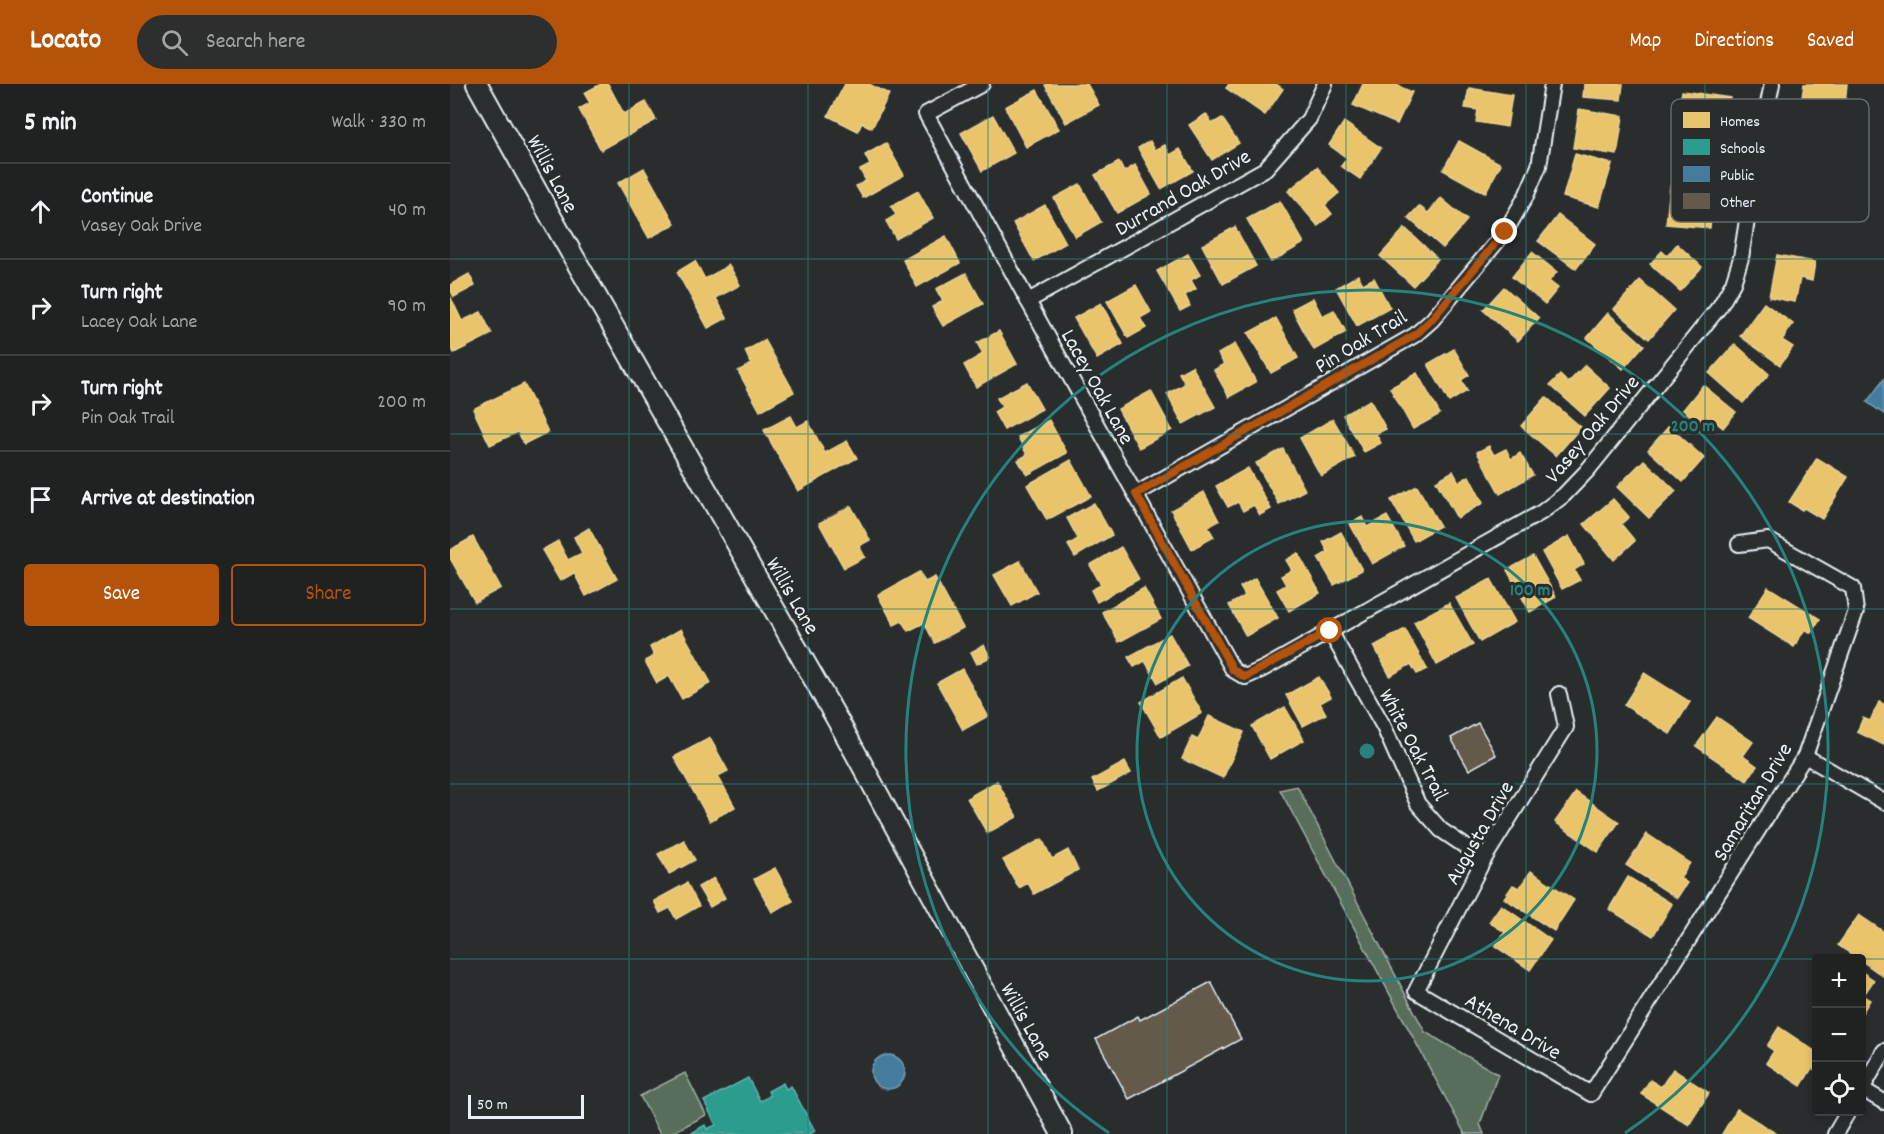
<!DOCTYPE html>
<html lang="en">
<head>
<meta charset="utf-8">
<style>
  body { margin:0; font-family:Dekko,sans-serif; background:#2d2f2f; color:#f1f3f6 }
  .controls { position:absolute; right:18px; bottom:18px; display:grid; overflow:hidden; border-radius:6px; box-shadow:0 3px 9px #0003 }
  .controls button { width:54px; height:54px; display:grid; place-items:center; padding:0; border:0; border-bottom:2px solid #3d3f40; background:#202222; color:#f1f3f6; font:30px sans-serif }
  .scale { position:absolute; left:18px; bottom:15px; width:116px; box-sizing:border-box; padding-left:6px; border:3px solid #e8f1f8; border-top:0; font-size:16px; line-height:21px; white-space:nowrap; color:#e8f1f8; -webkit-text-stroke:4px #2a2d2e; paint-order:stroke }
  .stop { position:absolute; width:18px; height:18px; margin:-14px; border:4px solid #b45309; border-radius:50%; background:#fff }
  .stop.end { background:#b45309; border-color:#fff; box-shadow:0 2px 6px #0008 }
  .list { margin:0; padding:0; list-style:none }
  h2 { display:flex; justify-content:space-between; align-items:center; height:78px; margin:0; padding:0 24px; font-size:26px }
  h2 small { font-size:20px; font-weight:400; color:#a2a4a5 }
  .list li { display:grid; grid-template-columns:39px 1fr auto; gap:18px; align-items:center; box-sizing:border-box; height:96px; padding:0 24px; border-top:2px solid #3d3f40 }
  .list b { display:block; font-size:22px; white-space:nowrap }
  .list p { margin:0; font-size:20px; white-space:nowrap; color:#a2a4a5 }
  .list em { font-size:20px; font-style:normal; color:#a2a4a5 }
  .actions { display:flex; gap:12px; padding:18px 24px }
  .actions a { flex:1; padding:14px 0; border:2px solid #b45309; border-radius:6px; text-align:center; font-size:21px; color:#b45309 }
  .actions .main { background:#b45309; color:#fff }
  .icon { flex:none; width:33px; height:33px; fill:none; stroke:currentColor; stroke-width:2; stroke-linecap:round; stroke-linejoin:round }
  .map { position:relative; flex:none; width:1434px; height:1050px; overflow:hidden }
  header { display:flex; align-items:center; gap:36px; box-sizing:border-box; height:84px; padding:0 30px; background:#b45309; color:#fff }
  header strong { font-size:28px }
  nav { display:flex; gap:33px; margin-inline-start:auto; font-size:21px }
  .search { width:420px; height:54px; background:#2d2f2f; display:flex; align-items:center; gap:15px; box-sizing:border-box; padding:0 21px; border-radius:33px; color:#a2a4a5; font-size:22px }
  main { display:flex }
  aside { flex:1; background:#202222 }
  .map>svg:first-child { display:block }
  .green { fill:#596e5a; stroke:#a0b0a9; stroke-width:1.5 }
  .homes { fill:#e9c46a; stroke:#e9d295; stroke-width:1.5 }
  .schools { fill:#2a9d8f; stroke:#63b6ae; stroke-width:1.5 }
  .public { fill:#457b9d; stroke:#769eb8; stroke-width:1.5 }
  .building { fill:#645a4c; stroke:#e8f1f8; stroke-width:1.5 }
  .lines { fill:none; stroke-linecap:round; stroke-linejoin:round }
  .street-casing { stroke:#e8f1f8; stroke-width:18 }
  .secondary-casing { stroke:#e8f1f8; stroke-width:24 }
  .street { stroke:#2a2d2e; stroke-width:14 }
  .secondary { stroke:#2a2d2e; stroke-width:20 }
  .route { stroke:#b45309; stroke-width:8 }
  .grid { fill:none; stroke:#25827c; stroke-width:1.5; stroke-opacity:0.55 }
  .ring { fill:none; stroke:#25827c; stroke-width:3 }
  .labels { text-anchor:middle; stroke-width:6; stroke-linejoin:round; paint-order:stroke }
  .street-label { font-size:22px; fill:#e8f1f8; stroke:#2a2d2e }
  .key { fill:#2a2d2e; stroke:#63686b; stroke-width:1.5 }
  .key-label { font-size:16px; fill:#e8f1f8 }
  .centre { fill:#25827c; stroke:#2a2d2e; stroke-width:3 }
  .ring-label { font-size:18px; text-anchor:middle; font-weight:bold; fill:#25827c; stroke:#2a2d2e; stroke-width:6; stroke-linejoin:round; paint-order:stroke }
</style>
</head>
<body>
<header>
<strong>Locato</strong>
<div class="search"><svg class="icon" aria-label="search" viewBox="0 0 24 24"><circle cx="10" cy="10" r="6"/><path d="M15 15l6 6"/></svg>Search here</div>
<nav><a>Map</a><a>Directions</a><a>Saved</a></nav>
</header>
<main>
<aside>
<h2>5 min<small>Walk · 330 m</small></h2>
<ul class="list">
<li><svg class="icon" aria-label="ahead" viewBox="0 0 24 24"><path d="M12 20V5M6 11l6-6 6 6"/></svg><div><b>Continue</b><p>Vasey Oak Drive</p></div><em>40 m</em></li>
<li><svg class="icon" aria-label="right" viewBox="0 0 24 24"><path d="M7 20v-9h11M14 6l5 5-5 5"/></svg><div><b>Turn right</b><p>Lacey Oak Lane</p></div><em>90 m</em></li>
<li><svg class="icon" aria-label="right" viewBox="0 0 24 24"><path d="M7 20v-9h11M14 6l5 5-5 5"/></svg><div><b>Turn right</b><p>Pin Oak Trail</p></div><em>200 m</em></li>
<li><svg class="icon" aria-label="arrive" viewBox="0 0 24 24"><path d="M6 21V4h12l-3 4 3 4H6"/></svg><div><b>Arrive at destination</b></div></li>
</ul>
<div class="actions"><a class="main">Save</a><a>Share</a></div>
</aside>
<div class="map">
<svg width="1434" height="1050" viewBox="0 0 1434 1050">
  <rect width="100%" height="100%" fill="#2a2d2e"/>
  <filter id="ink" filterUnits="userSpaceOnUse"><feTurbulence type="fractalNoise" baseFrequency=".0167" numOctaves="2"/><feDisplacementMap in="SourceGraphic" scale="12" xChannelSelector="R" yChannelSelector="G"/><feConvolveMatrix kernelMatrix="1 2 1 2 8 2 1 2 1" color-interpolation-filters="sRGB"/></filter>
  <g filter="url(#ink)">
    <!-- green -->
    <g class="green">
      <path d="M847,702L975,948L1048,990L1030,1040L1034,1050H1015L830,706Z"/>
      <path d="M235,989L256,1031L220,1050H210L190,1012Z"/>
    </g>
    <!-- homes -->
    <g class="homes">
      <path d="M151,0H158L174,30L196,18L206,36L151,66L129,25L140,19L134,9Z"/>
      <path d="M395,0H419L439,10L422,44L412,39L408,47L378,32Z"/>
      <path d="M597,0H637L649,21L616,39L595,1Z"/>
      <path d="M779,0H826L833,5L815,31L776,4Z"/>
      <path d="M913,0H944L962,8L947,40L903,21Z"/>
      <path d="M1134,0H1173L1171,16L1133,13Z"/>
      <path d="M1354,0H1397L1395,19L1352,14Z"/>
      <path d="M1019,4L1062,11L1057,43L1026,38L1028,26L1015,24Z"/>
      <path d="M587,6L609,45L576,63L555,23Z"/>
      <path d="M1232,7L1280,14L1274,45L1227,38Z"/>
      <path d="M1129,25L1173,32L1167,71L1123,64Z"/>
      <path d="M756,30L762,40L772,34L789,59L762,76L739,41Z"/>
      <path d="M543,31L564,69L532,87L511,49Z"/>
      <path d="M894,38L931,64L910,95L891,82L897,74L879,61Z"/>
      <path d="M700,57L705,66L715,61L720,71L730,65L743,87L711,105L688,64Z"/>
      <path d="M1009,57L1051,80L1035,109L993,86Z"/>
      <path d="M436,59L454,91L413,114L406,102L416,97L410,86L420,81L415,71Z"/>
      <path d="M1125,70L1162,80L1149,123L1113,113Z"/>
      <path d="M669,78L674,88L685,81L701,110L667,129L645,91Z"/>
      <path d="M867,83L889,109L875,121L882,130L868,142L838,107Z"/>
      <path d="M194,84L225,140L199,154L168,99Z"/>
      <path d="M630,100L651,138L625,153L604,114Z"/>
      <path d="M1220,102L1263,106L1260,144L1216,140Z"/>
      <path d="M468,107L483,134L446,155L436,137L446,131L441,122Z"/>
      <path d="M991,114L1017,136L993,164L958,134L969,122L978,129Z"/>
      <path d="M830,117L854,159L821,178L797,135Z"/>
      <path d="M595,121L616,159L584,177L563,139Z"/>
      <path d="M1108,131L1145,160L1126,185L1088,157Z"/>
      <path d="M785,143L806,182L773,200L752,161Z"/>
      <path d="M955,144L988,175L963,202L930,172Z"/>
      <path d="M496,152L510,179L467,203L453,176Z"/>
      <path d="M1227,160L1252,183L1230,207L1200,180L1212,167L1217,172Z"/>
      <path d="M1082,168L1107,188L1099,197L1108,204L1095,220L1062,193Z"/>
      <path d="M738,170L750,191L741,196L746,205L735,211L740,222L730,227L707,187Z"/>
      <path d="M1327,171L1365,178L1362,197L1350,194L1345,218L1319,213Z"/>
      <path d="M245,177L255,195L279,181L290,201L266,214L277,234L258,244L227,188Z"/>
      <path d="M516,189L533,220L493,242L482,223L493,217L486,205Z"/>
      <path d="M19,190L25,202L4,213L0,205V201Z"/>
      <path d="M908,191L913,200L924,194L940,224L907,242L886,204Z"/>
      <path d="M1190,196L1224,226L1199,255L1164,225Z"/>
      <path d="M686,201L701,228L690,234L696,244L678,254L657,217Z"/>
      <path d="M1054,203L1089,234L1068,257L1033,226Z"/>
      <path d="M0,212L12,237L31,228L42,250L4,269L0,261Z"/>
      <path d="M863,214L872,232L884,226L896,248L864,266L842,225Z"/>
      <path d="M651,219L673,260L647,275L624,234Z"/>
      <path d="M1314,219L1343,240L1332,256L1343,263L1330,281L1290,252Z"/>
      <path d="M1158,229L1194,261L1173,285L1137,254Z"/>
      <path d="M826,234L848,274L821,289L798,249Z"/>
      <path d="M549,247L567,280L526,303L514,281L533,270L527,259Z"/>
      <path d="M315,256L344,308L310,327L288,287L301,280L295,267Z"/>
      <path d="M785,260L806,298L779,313L764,286L774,280L768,270Z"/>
      <path d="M1285,260L1319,290L1293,319L1259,289Z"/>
      <path d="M1004,265L1019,291L1011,296L1017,307L999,318L978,280Z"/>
      <path d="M1135,281L1160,304L1135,332L1100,301L1110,291L1118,299Z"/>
      <path d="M742,282L765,323L733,340L717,310L735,300L729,289Z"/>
      <path d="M967,289L990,330L963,345L940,304Z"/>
      <path d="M577,298L592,325L554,346L544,328L552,323L547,314Z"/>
      <path d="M74,300L98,348L74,360L68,348L40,361L23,325Z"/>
      <path d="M1253,301L1286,328L1273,344L1263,336L1256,344L1233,326Z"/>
      <path d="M701,307L722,346L689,364L668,325Z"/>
      <path d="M1096,313L1131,343L1106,372L1071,342Z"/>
      <path d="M920,316L936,345L926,350L931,359L914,368L893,331Z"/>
      <path d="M341,332L347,343L358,337L375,369L397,357L407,374L348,407L314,346Z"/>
      <path d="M883,335L905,373L871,392L850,354Z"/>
      <path d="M599,336L617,369L577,391L568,376L577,371L568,353Z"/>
      <path d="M1219,342L1254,374L1233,398L1198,366Z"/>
      <path d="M1039,362L1044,371L1056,365L1061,375L1070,369L1083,391L1050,410L1027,368Z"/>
      <path d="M833,365L855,406L829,420L806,379Z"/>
      <path d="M1367,374L1398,393L1372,435L1354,424L1352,426L1339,418Z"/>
      <path d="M621,376L641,412L597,436L577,401Z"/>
      <path d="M1194,376L1226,407L1199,434L1167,403Z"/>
      <path d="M798,384L821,425L810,431L804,421L793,427L788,418L778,423L766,402Z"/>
      <path d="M1003,387L1009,398L1019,392L1033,419L1007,434L986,397Z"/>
      <path d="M967,402L990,442L964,457L941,416Z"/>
      <path d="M754,408L769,437L758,443L764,453L742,465L721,426Z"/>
      <path d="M1163,415L1179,433L1171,440L1185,457L1164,476L1134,440Z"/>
      <path d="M644,419L662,451L625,473L618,461L628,455L617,434Z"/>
      <path d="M401,422L420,456L409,462L415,473L394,484L369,439Z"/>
      <path d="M937,432L954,462L922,480L900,440L912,433L917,443Z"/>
      <path d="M139,444L167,495L136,512L124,489L110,497L92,466L108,457L118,476L132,469L124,453Z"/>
      <path d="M891,448L912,486L884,501L868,474L878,468L873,458Z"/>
      <path d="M1119,452L1134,480L1124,486L1130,496L1112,505L1092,468Z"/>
      <path d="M23,453L51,504L25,518L0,474V466Z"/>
      <path d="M671,463L689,495L647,518L641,506L651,501L640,481Z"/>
      <path d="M848,469L870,509L839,527L827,506L836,501L831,492L842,486L836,476Z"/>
      <path d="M1083,472L1106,513L1080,528L1057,486Z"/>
      <path d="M570,477L587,508L562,522L544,491Z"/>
      <path d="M469,488L475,498L485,493L513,544L485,559L474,539L458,547L452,537L444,541L428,511Z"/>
      <path d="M805,494L828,534L796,552L779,521L795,512L790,503Z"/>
      <path d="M1041,495L1065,538L1030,558L1006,514Z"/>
      <path d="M1318,503L1370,535L1361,549L1355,545L1344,563L1298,534Z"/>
      <path d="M694,504L711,535L669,558L652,528Z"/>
      <path d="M999,519L1023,561L987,581L964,538Z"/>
      <path d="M231,545L261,599L232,615L219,592L207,599L195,577L204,572L200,563Z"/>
      <path d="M955,545L977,585L967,590L961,580L940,592L924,562Z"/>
      <path d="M720,550L738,582L708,599L695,577L684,583L678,573Z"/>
      <path d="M534,561L540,573L527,580L521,568Z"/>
      <path d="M512,585L538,632L513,646L487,599Z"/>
      <path d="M1194,589L1240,618L1220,650L1174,621Z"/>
      <path d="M869,593L881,613L870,619L876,630L853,642L836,611Z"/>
      <path d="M732,594L752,629L711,653L691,618Z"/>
      <path d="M1429,618L1434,620V661L1407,648L1413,634L1420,637Z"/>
      <path d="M835,623L854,656L820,675L802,642Z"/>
      <path d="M759,632L794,648L773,694L732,675L742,653L748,656Z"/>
      <path d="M1267,633L1303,658L1293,672L1307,682L1297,697L1246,662Z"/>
      <path d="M260,654L278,687L268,692L285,723L260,737L224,673Z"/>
      <path d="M675,678L681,689L648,707L642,696Z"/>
      <path d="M547,697L567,733L537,749L517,714Z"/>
      <path d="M1126,708L1169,738L1148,768L1105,738Z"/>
      <path d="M1197,750L1240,779L1230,794L1237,799L1227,814L1176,781Z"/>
      <path d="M592,755L602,775L618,766L628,786L584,810L578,799L569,804L553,776Z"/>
      <path d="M234,756L245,776L219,790L208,770Z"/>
      <path d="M325,784L343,817L322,828L304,795Z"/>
      <path d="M1081,787L1124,816L1104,847L1054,814L1063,801L1069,804Z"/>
      <path d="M1178,793L1222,820L1203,852L1159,825Z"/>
      <path d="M264,794L275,814L260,823L248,803Z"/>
      <path d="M237,799L249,822L226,835L220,824L210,829L204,817Z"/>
      <path d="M1051,821L1101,856L1080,886L1045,862L1055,848L1039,838Z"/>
      <path d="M1409,831L1434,848L1433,892L1412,877V874H1407L1388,861Z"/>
      <path d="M1412,888L1424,896L1413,912L1420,916L1412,929Z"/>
      <path d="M1329,943L1366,968V987L1362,984L1351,1002L1316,979L1324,967L1317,962Z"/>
      <path d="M1223,985L1259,1009L1239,1041L1191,1010L1200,996L1211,1003Z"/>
      <path d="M1287,1025L1327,1050H1272Z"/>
    </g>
    <!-- schools -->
    <path class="schools" d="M298,994L310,1017L320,1012L318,1007L333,999L336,1005L341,1002L365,1047L360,1050H240L255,1041L257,1045L266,1041L254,1017Z"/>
    <!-- public -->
    <g class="public">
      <path d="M1434,295V330L1417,318Z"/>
      <circle cx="438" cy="988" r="17"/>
    </g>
    <!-- building -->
    <g class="building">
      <path d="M1028,639L1046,671L1019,686L1001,654Z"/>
      <path d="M761,898L791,955L679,1015L646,955L688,932L690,936Z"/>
    </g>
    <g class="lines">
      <defs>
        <g id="street">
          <path d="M532,0L476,30L578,217L783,586L795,593L813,585L1092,428L1114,411L1137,387L1270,222L1283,199L1291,174L1307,73L1322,0"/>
          <path d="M578,217L815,85L859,35L875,0"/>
          <path d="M686,410L965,251L982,236L1055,148L1076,112L1089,82L1102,0"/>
          <path d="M880,547L934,643L968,720L991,746L1034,775"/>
          <path d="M1109,610L1116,643L1034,775L966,907L1141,1010L1355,672L1406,527L1403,504L1318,456L1289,460"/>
          <path d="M1355,672L1434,718"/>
          <path d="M1412,1005L1434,967"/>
          <path d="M1412,1005L1434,1018"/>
          <path d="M1385,1050L1398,1028"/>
        </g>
        <path id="secondary" d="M27,0L110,149L392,644L612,1050"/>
      </defs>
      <!-- street casing -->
      <use href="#street" class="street-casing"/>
      <!-- secondary casing -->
      <use href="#secondary" class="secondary-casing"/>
      <!-- street -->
      <use href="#street" class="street"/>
      <!-- secondary -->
      <use href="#secondary" class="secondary"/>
    </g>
  </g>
  <g class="lines" filter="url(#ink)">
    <!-- route -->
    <path class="route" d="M880,547L795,593L783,586L686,410L965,251L981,236L1055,148"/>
  </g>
  <!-- grid -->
  <path class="grid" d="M179,0V1050M358,0V1050M538,0V1050M717,0V1050M896,0V1050M1076,0V1050M1255,0V1050M0,175H1434M0,350H1434M0,525H1434M0,700H1434M0,875H1366M1412,875H1434"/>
  <!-- distance rings -->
  <g class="ring">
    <circle cx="917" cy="667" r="230"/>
    <path d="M659 1049A461 461 0 1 1 1175 1049"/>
  </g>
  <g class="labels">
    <!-- street labels -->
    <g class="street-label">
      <text transform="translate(104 89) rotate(62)" y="8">Willis Lane</text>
      <text transform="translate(732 107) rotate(-30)" y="8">Durrand Oak Drive</text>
      <text transform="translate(910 256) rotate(-31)" y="8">Pin Oak Trail</text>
      <text transform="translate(649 302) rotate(61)" y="8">Lacey Oak Lane</text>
      <text transform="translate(1141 344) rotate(-50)" y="8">Vasey Oak Drive</text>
      <text transform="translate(344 511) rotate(60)" y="8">Willis Lane</text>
      <text transform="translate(965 660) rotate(62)" y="8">White Oak Trail</text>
      <text transform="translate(1301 717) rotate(-59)" y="8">Samaritan Drive</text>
      <text transform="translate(1028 748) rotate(-60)" y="8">Augusta Drive</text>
      <text transform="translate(578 937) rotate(61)" y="8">Willis Lane</text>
      <text transform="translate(1064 941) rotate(31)" y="8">Athena Drive</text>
    </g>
  </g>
  <!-- legend -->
  <rect x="1221" y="15" width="198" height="123" rx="9" class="key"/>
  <rect x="1233" y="28" width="27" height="16" fill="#e9c46a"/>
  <rect x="1233" y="55" width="27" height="16" fill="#2a9d8f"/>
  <rect x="1233" y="82" width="27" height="16" fill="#457b9d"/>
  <rect x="1233" y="109" width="27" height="16" fill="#645a4c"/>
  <g class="key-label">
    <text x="1270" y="42">Homes</text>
    <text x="1270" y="69">Schools</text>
    <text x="1270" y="96">Public</text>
    <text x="1270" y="123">Other</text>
  </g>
  <circle cx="917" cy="667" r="9" class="centre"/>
  <g class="ring-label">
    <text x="1243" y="347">200 m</text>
    <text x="1080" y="511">100 m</text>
  </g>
</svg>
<div class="controls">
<button>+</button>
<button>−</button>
<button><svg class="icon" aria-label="locate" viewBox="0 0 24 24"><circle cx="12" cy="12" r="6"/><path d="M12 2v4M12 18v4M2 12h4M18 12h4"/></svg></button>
</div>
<div class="scale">50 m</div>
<div class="stop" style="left:880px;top:547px"></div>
<div class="stop end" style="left:1055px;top:148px"></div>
</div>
</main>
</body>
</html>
